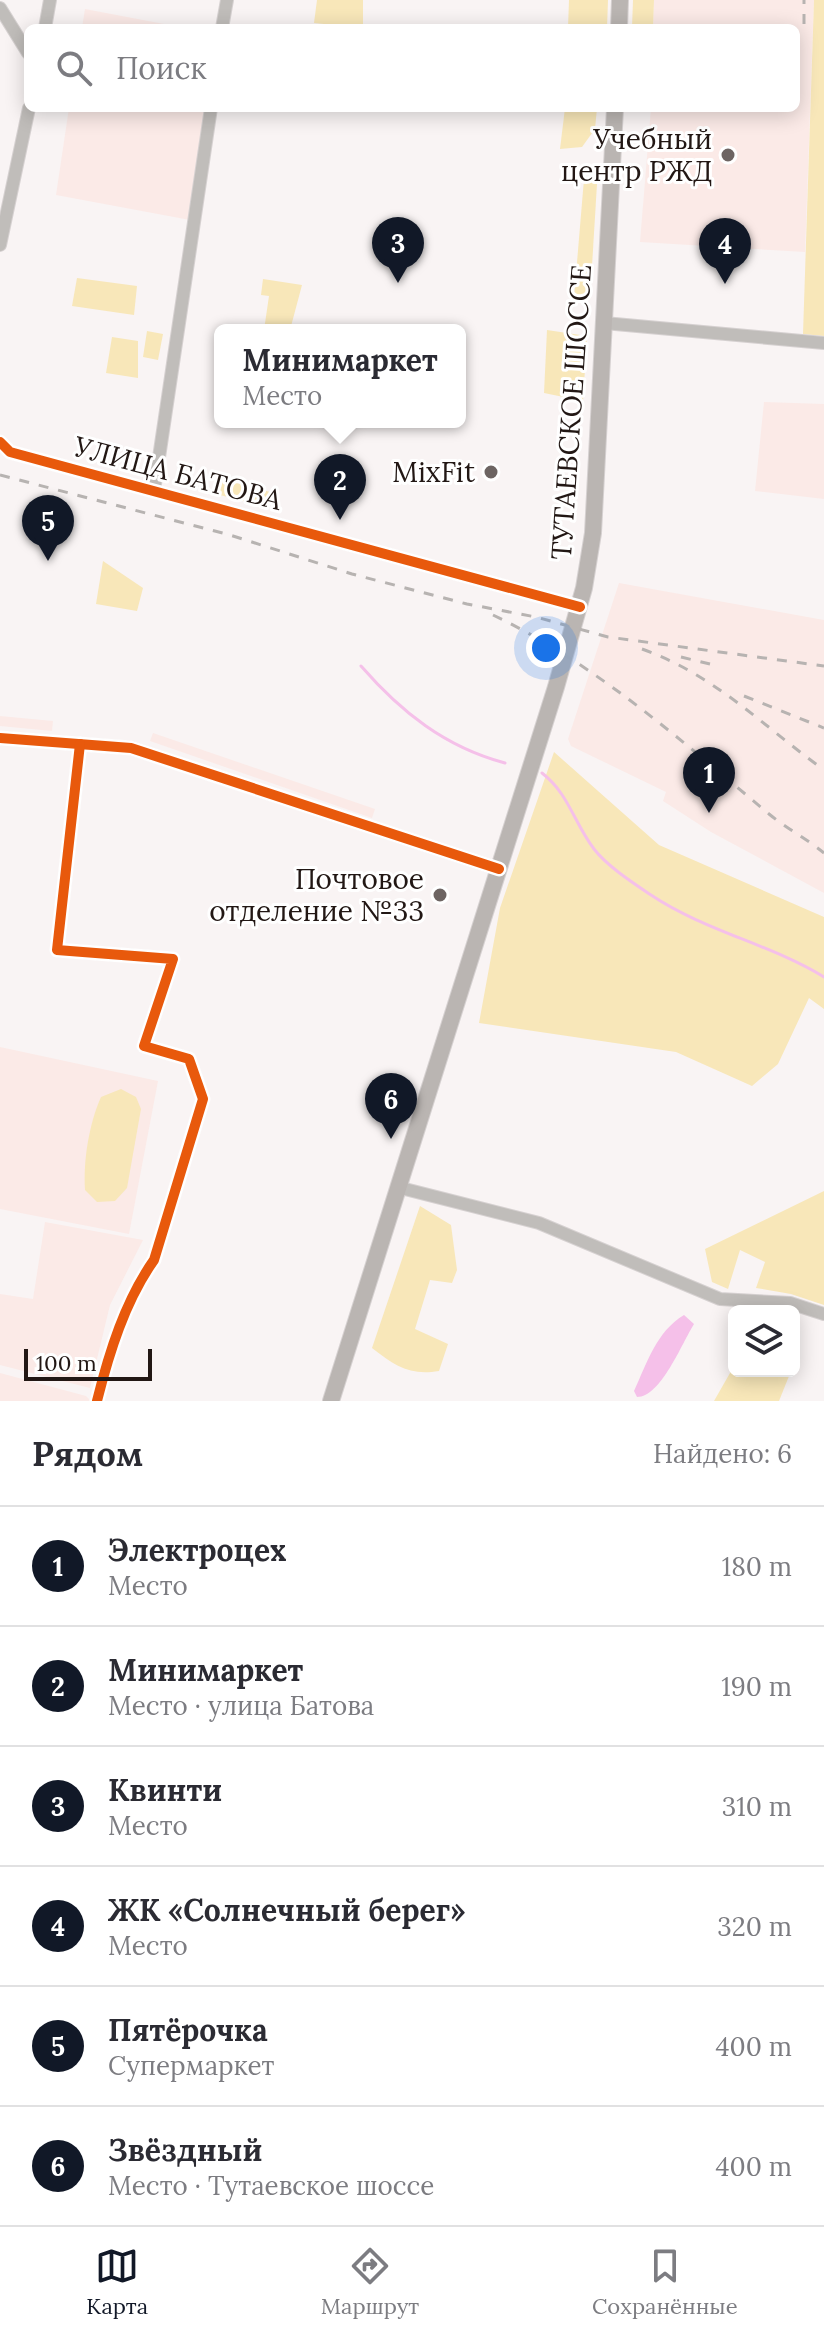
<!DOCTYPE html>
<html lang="ru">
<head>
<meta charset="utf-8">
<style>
  body { margin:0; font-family:Lora,serif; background:#f2f2f3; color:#2b2b33 }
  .controls { position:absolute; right:24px; bottom:24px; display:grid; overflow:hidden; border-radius:12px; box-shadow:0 4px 20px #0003 }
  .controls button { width:72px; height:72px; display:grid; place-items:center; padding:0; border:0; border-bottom:2px solid #e1e1e2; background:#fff; color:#2b2b33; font:40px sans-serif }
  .scale { position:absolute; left:24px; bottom:20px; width:128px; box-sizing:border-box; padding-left:8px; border:4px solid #221714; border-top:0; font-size:22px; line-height:28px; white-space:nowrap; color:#221714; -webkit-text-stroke:6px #fff; paint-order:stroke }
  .you { position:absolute; left:546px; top:648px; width:28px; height:28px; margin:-20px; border:6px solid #fff; border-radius:50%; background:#1a73e8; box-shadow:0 0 0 12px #1a73e833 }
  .badge { display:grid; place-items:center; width:52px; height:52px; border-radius:50%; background:#111827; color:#fff; font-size:26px; font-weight:700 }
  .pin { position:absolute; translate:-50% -66px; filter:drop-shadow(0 2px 4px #0008) }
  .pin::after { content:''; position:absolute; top:42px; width:28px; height:24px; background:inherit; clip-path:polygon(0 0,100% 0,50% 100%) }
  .popup { position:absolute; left:214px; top:324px; width:252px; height:104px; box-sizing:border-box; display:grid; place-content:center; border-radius:12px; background:#fff; filter:drop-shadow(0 2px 6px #0005); font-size:26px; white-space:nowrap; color:#7c7c81 }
  .popup b { font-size:30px; color:#2b2b33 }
  .popup::after { content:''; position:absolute; left:50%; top:100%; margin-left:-16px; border:16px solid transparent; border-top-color:#fff }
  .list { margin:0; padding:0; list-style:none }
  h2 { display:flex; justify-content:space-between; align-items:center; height:104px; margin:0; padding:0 32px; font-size:34px }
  h2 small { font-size:26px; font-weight:400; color:#7c7c81 }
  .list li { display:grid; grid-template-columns:52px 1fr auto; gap:24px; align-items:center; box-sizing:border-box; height:120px; padding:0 32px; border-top:2px solid #e1e1e2 }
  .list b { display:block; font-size:30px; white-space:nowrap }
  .list p { margin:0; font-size:26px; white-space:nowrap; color:#7c7c81 }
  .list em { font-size:26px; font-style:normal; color:#7c7c81 }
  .icon { flex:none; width:44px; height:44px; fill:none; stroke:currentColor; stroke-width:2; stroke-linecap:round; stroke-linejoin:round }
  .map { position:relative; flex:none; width:824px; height:1401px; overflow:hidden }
  .search { position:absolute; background:#fff; box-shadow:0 4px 20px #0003; left:24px; right:24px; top:24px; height:88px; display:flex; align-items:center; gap:20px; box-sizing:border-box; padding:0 28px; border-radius:12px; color:#7c7c81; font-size:30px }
  .sheet { height:824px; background:#fff }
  nav { display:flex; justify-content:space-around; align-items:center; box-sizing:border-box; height:112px; border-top:2px solid #e1e1e2; background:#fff; font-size:22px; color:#7c7c81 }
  nav a { display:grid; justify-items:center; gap:4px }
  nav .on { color:#111827 }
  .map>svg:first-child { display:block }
  .built { fill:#fbeae7 }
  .green { fill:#f8e7b9 }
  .water { fill:#f5c0e9 }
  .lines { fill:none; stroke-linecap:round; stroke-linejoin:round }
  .stream { stroke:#f5c0e9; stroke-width:3 }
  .minor-casing { stroke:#d6d1d1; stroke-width:14 }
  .major-casing { stroke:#d6d1d1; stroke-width:18 }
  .minor { stroke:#c0bdba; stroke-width:12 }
  .major { stroke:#bab5b2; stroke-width:16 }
  .rail { stroke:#b7b3b1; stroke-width:3; stroke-dasharray:10 10; stroke-linecap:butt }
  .cycleway-casing { stroke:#fff; stroke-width:15 }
  .cycleway { stroke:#e8590c; stroke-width:10 }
  .poi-dot { fill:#6d6462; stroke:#fff; stroke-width:3 }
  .labels { text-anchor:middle; stroke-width:6; stroke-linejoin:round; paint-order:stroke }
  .poi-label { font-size:28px; fill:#221714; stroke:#fff; text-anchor:end }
  .street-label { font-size:28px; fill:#221714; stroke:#fff }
</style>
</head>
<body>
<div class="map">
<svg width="824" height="1401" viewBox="0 0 824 1401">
  <rect width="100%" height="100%" fill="#f9f4f4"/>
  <!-- built -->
  <g class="built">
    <path d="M654,0H814L805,252L640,242L651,108H796V28H653Z"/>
    <path d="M85,9L185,28H82Z"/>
    <path d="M69,108H207L190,220L56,195Z"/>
    <path d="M764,402L824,404V499L755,491Z"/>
    <path d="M619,583L824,620V893L711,832L663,801L666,792L571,746L568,739Z"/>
    <path d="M0,716L53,721L52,731L0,726Z"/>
    <path d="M153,733L375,809L372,818L150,741Z"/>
    <path d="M0,1047L158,1081L129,1234L0,1209Z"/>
    <path d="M45,1222L143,1240L110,1305L90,1388L0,1365V1294L33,1299Z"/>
    <path d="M0,1373L86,1396L91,1401H0Z"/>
  </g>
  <!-- green -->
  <g class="green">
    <path d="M317,0H363V28L314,23Z"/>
    <path d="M569,0H608L607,28H568Z"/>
    <path d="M633,0H654L653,28H632Z"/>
    <path d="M814,0H824V336L803,334Z"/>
    <path d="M565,108H597L595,129L582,147L560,149Z"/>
    <path d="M584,179L597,184L590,299L574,298Z"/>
    <path d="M77,278L137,286L134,315L72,306Z"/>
    <path d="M263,279L302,285L290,330H264L269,296L261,295Z"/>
    <path d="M547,330L587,336L583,401L544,393Z"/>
    <path d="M147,331L163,334L158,360L143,357Z"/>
    <path d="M112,337L138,341V378L106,373Z"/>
    <path d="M217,478L270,492L267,507L212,493Z"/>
    <path d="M103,561L143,588L137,611L96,604Z"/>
    <path d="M554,752L659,845L824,917V1009L809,998L778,1064L752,1086L676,1052L479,1023L500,908Z"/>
    <path d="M121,1089L136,1097L141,1109L127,1188L115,1201L97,1202L85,1190C83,1161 89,1124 101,1097Z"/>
    <path d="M824,1191V1305L791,1294L756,1288L765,1262L740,1250L728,1289L712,1282L705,1249Z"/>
    <path d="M420,1206L451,1225L457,1270L452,1283L430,1280L415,1329L448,1344L439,1371C410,1376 395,1366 372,1348Z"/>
    <path d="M734,1366V1371H791L779,1401H714Z"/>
  </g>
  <!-- water -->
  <path class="water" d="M684,1315L694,1324C682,1343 661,1397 637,1397L634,1391C647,1363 656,1332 684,1315Z"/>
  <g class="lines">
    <!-- stream -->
    <g class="stream">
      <path d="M361,666C401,712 445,747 505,763"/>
      <path d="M542,773C569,794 574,823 594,849C607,866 633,883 651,895C705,931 770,944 824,977"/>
    </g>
    <defs>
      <g id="minor">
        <path d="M0,8L28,53"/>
        <path d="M45,28L50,0"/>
        <path d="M222,28L227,0"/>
        <path d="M0,245L29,108"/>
        <path d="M604,323L824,343"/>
        <path d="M0,442L10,452L580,607"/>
        <path d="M154,491L211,108"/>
        <path d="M0,738L131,748L499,869"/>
        <path d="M80,744L57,950L173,959L144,1046L189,1059L203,1099L154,1260C125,1301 109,1353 97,1401"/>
        <path d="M397,1187L539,1223L720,1299L790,1303L824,1314"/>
      </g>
      <g id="major">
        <path d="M619,28L620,0"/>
        <path d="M331,1401L556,687L584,588L593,533L615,108"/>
      </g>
    </defs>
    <!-- minor casing -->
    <use href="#minor" class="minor-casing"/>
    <!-- major casing -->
    <use href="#major" class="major-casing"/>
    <!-- minor -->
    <use href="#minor" class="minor"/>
    <!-- major -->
    <use href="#major" class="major"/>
    <!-- rail -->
    <g class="rail">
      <path d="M804,24V0"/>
      <path d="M0,475L230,535L352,574L467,604L536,617L608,637L824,666"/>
      <path d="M493,615C596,664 683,742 769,814C786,828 807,839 824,853"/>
      <path d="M642,649C715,675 763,726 824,770"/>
      <path d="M681,657L710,664"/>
      <path d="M744,696L824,728"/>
    </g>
    <defs>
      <g id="cycleway">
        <path d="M0,442L10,452L580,607"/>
        <path d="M0,738L131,748L499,869"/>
        <path d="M80,744L57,950L173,959L144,1046L189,1059L203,1099L154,1260C125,1301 109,1353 97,1401"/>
      </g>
    </defs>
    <!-- cycleway casing -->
    <use href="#cycleway" class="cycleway-casing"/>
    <!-- cycleway -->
    <use href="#cycleway" class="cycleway"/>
  </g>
  <!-- markers -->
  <g class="poi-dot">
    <circle cx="728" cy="155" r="8"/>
    <circle cx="491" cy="472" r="8"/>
    <circle cx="440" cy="895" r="8"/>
  </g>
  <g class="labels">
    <!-- poi labels -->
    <g class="poi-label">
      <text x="712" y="149">Учебный<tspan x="712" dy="32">центр РЖД</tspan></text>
      <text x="475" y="482">MixFit</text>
      <text x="424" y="889">Почтовое<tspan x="424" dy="32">отделение №33</tspan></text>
    </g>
    <!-- street labels -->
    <g class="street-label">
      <text transform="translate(571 412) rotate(-86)" y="10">ТУТАЕВСКОЕ ШОССЕ</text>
      <text transform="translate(178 473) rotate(15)" y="10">УЛИЦА БАТОВА</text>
    </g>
  </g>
</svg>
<div class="controls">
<button><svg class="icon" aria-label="layers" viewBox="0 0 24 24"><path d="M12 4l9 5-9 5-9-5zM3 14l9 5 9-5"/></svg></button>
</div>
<div class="scale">100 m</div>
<div class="you"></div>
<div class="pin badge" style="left:709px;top:813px">1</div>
<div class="pin badge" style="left:340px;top:520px">2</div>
<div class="popup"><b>Минимаркет</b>Место</div>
<div class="pin badge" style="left:398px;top:283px">3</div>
<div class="pin badge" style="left:725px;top:284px">4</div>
<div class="pin badge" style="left:48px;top:561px">5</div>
<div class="pin badge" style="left:391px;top:1139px">6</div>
<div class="search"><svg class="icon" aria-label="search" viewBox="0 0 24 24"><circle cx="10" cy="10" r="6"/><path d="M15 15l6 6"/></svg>Поиск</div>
</div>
<section class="sheet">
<h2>Рядом<small>Найдено: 6</small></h2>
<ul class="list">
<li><span class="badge">1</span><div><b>Электроцех</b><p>Место</p></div><em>180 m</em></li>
<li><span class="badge">2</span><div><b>Минимаркет</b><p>Место · улица Батова</p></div><em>190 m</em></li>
<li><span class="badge">3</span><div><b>Квинти</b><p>Место</p></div><em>310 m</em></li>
<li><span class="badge">4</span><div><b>ЖК «Солнечный берег»</b><p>Место</p></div><em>320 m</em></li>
<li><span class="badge">5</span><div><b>Пятёрочка</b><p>Супермаркет</p></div><em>400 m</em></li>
<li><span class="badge">6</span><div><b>Звёздный</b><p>Место · Тутаевское шоссе</p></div><em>400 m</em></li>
</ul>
</section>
<nav>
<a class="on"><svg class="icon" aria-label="map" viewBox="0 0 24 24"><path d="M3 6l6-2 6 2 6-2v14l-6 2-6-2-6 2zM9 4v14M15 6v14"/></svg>Карта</a>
<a><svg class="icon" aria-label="directions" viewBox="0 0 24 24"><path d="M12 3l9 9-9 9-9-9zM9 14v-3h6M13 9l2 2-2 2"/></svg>Маршрут</a>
<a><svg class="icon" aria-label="saved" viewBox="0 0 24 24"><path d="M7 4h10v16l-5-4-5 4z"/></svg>Сохранённые</a>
</nav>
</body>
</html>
